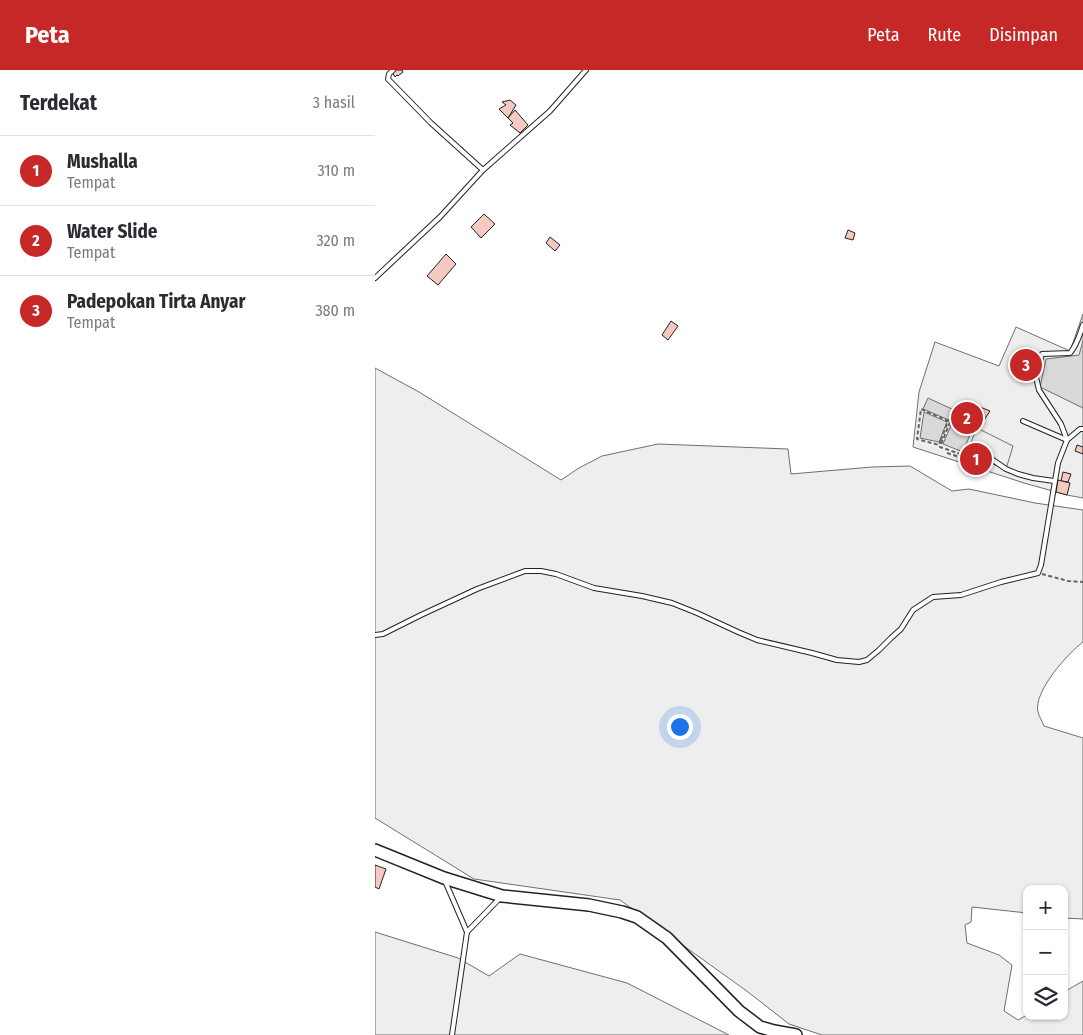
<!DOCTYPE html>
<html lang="id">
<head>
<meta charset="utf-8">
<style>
  body { margin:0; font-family:"Fira Sans Condensed",sans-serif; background:#f7f7f7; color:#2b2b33 }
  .controls { position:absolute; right:15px; bottom:15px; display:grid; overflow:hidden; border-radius:10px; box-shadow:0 1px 4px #0004 }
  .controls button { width:45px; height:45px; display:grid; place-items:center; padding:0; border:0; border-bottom:1px solid #e1e1e2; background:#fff; color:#2b2b33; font:25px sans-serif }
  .you { position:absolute; left:304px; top:656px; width:18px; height:18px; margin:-12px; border:4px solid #fff; border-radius:50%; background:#1a73e8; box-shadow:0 0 0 8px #1a73e833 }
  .badge { display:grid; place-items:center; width:32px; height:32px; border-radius:50%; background:#c62828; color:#fff; font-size:16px; font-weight:700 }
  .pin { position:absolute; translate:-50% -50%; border:2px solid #fff; box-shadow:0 1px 5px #0006 }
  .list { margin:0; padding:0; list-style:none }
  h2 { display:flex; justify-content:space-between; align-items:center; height:65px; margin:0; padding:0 20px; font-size:21px }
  h2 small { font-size:16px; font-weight:400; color:#7c7c81 }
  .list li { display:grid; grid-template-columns:32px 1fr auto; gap:15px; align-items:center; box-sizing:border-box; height:70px; padding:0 20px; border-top:1px solid #e1e1e2 }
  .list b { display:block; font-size:19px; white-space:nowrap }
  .list p { margin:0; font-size:16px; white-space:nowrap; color:#7c7c81 }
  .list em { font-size:16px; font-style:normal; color:#7c7c81 }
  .icon { flex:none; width:28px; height:28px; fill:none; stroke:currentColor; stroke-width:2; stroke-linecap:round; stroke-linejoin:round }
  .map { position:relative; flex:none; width:708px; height:965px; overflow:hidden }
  header { display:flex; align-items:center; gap:30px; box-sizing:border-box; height:70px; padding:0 25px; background:#c62828; color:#fff }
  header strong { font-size:24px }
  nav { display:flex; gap:28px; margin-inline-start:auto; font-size:18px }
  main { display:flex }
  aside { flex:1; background:#fff }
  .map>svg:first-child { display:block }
  .green { fill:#eee; stroke:#6f6f6f }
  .parking { fill:#ededed; stroke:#6f6f6f }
  .water { fill:#d9d9d9; stroke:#6f6f6f }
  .building { fill:#f3c9c0; stroke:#222 }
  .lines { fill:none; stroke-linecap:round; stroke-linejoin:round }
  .service-casing { stroke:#222; stroke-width:6 }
  .secondary-casing { stroke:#222; stroke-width:14 }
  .path { stroke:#646464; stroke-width:2; stroke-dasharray:4 2.5; stroke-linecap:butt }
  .service { stroke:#fff; stroke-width:4 }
  .secondary { stroke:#fff; stroke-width:11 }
</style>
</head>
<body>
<header>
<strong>Peta</strong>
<nav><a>Peta</a><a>Rute</a><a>Disimpan</a></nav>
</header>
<main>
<aside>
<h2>Terdekat<small>3 hasil</small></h2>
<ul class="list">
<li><span class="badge">1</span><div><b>Mushalla</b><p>Tempat</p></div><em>310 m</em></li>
<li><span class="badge">2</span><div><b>Water Slide</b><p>Tempat</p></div><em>320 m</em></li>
<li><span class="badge">3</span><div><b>Padepokan Tirta Anyar</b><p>Tempat</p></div><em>380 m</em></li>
</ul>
</aside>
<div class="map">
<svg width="708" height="965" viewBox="0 0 708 965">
  <rect width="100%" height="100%" fill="#fff"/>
  <!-- green -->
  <g class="green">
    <path d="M708,244V428L692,425L649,413L538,377L544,322L560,272L624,296L641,257L695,281Z"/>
    <path d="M0,298L44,322L186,410L204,398L227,386L283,374L413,379L416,404L497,397L535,396L577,421L594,419L660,433L708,440V572C693,583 658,622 663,642C664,646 667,651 669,656L708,668V849L689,848V819H652V843L597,837L596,852L590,855L592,873L624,885L637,895L629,941L643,950L652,945V946H689V922L708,911V965H447L414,954L373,922L245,830L99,809L0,748Z"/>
    <path d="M0,862L83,888L114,906L145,884L252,913L354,965H0Z"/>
  </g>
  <!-- parking -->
  <path class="parking" d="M602,358L638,376L631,399L606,390L607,387L597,382L600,376L596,372Z"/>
  <!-- water -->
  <g class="water">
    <path d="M708,271V338L665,317L671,289L704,285Z"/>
    <path d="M553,328L579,340L574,350L548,339Z"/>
    <path d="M583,339L602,347L588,382L568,374Z"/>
    <path d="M549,342L572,352L564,372L545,368Z"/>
  </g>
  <!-- building -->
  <g class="building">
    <path d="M20,0H27L28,2L23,6L22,5L20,7L17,2Z"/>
    <path d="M135,30L141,35L133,48L124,39L131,35L127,32Z"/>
    <path d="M140,40L153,55L145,63L135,55L138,53L133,48Z"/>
    <path d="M109,144L120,154L106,168L96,157Z"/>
    <path d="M473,160L480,163L478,170L470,168Z"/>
    <path d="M175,167L185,175L180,181L171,173Z"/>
    <path d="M71,184L81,194L63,215L52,206Z"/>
    <path d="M296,251L303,256L293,270L287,265Z"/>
    <path d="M645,283L664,291L657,308L636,298Z"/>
    <path d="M605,337L615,341L609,350L602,347Z"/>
    <path d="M586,340L602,347L600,354L587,350L583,356L579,355Z"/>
    <path d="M702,375L708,377V384L700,381Z"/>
    <path d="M591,377L596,379L593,386L588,384Z"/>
    <path d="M597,382L607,387L602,398L592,394Z"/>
    <path d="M688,402L696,404L693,412L686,411Z"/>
    <path d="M683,410L695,413L692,425L681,422Z"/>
    <path d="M0,795L11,799L4,819L0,817Z"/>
  </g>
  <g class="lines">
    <defs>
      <g id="service">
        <path d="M18,0L14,4L13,9L56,53L108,100"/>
        <path d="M0,208L65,147L108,100L175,41L211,0"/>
        <path d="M648,351L692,370"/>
        <path d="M692,370L686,354L664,320L661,307L667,284L695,283C702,275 705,264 708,255"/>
        <path d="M599,380L612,386L631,399L643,404L658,408L679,411"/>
        <path d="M0,565L8,564L46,545L102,519L150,501H166L181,504L219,518L267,526L297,533L322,543L363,562L382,570L437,583L462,590L484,592L492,590L504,580L516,568L526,559L538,540L558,527L586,525L626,512L663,503L666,495L683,393L692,370L705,359H708"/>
        <path d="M70,811L92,862L77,965"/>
        <path d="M92,862L125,828"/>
      </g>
      <path id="secondary" d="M0,780L69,808L127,826L214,835L247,842L262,847L292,868L364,941L385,957L399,961L421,965"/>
    </defs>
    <!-- service casing -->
    <use href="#service" class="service-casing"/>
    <!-- secondary casing -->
    <use href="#secondary" class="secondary-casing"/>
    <!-- path -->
    <g class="path">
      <path d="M580,340L565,377L594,387"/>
      <path d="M566,370L573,351L546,339L542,369L564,375L566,370H568"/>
      <path d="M572,383L593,390L594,387"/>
      <path d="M667,504L693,511L708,512"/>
    </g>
    <!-- service -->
    <use href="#service" class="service"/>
    <!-- secondary -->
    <use href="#secondary" class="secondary"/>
  </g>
</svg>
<div class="controls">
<button>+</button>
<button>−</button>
<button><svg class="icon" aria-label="layers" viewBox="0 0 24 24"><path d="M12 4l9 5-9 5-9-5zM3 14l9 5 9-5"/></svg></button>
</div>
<div class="you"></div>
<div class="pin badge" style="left:601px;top:389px">1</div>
<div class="pin badge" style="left:592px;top:348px">2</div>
<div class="pin badge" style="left:651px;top:295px">3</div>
</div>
</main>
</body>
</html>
